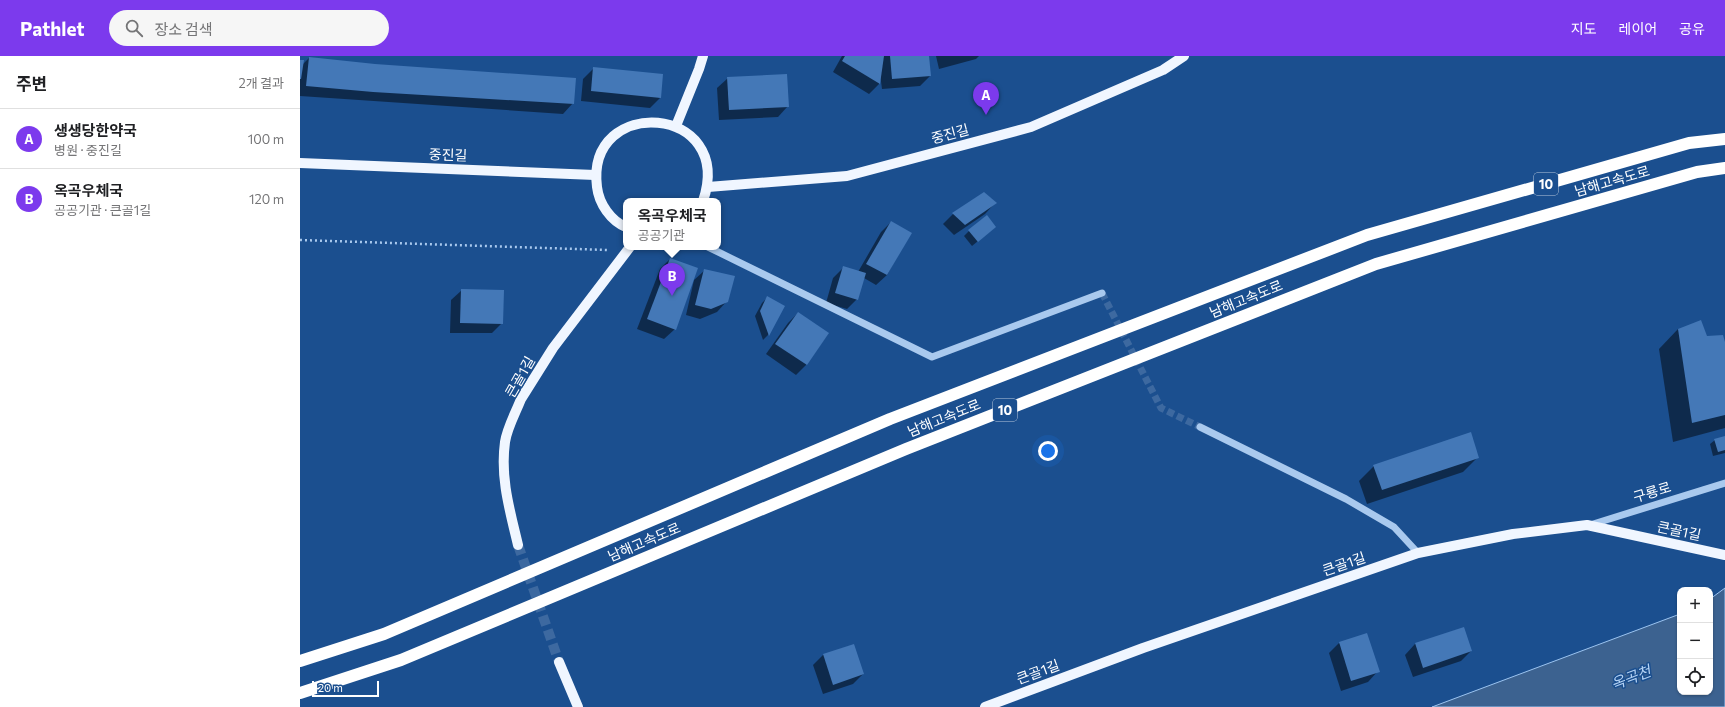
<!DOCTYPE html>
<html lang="ko">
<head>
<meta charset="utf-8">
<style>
  body { margin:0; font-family:Commissioner,"Noto Sans KR",sans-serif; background:#f6f6f6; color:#202124 }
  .controls { position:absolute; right:12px; bottom:12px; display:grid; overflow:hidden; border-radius:8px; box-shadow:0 1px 3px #0004 }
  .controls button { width:36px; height:36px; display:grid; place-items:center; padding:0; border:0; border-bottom:1px solid #e0e0e0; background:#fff; color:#202124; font:20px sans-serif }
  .scale { position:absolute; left:12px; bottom:10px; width:67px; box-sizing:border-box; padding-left:4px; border:2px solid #fff; border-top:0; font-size:11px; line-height:14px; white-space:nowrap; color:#fff; -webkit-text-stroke:3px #1b4f8f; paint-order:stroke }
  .you { position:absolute; left:748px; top:395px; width:14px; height:14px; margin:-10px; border:3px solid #fff; border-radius:50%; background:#1a73e8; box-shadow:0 0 0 6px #1a73e833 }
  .badge { display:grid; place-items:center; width:26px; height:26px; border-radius:50%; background:#7c3aed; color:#fff; font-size:13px; font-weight:700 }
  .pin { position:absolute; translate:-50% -33px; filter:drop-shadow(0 1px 2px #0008) }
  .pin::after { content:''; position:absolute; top:21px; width:14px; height:12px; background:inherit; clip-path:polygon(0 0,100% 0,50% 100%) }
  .popup { position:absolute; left:323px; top:142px; width:98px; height:52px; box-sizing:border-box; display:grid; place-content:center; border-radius:8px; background:#fff; filter:drop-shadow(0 1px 3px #0005); font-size:13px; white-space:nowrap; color:#757577 }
  .popup b { font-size:15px; color:#202124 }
  .popup::after { content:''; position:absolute; left:50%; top:100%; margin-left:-8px; border:8px solid transparent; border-top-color:#fff }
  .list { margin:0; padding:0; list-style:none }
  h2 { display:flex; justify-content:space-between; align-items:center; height:52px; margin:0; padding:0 16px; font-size:17px }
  h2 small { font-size:13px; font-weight:400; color:#757577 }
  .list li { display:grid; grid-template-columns:26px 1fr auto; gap:12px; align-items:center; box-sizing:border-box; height:60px; padding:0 16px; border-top:1px solid #e0e0e0 }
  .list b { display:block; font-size:15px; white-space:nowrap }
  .list p { margin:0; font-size:13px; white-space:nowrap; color:#757577 }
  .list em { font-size:13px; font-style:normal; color:#757577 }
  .icon { flex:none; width:22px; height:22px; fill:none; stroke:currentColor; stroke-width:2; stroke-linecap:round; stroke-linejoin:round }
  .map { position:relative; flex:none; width:1425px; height:651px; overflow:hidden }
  header { display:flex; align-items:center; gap:24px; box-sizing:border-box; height:56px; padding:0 20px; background:#7c3aed; color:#fff }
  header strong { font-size:19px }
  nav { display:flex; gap:22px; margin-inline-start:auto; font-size:14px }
  .search { width:280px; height:36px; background:#f6f6f6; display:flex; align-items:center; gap:10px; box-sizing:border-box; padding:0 14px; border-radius:22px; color:#757577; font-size:15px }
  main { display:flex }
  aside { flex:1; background:#fff }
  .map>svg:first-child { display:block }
  .water { fill:#3c6290; stroke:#9cc4f0 }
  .shadow { fill:#0007 }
  .building { fill:#4478b7 }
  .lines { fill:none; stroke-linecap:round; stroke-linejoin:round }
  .minor-tunnel { stroke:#3d69a0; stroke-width:7; stroke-dasharray:7 3.5; stroke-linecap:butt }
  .major-tunnel { stroke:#3d69a0; stroke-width:10; stroke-dasharray:10 5; stroke-linecap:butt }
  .path { stroke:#a9c9ee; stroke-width:2.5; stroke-dasharray:2 3; stroke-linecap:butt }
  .minor { stroke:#a9c9ee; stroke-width:7 }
  .major { stroke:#f0f6ff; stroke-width:10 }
  .highway { stroke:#fff; stroke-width:12 }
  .labels { text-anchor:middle; stroke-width:3; stroke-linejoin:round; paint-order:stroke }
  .shield { fill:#1b4f8f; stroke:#bbcadd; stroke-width:1 }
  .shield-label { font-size:13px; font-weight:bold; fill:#fff }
  .street-label { font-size:14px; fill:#fff; stroke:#1b4f8f }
  .water-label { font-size:15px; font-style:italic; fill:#b5d3f5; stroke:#1b4f8f }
</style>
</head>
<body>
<header>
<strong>Pathlet</strong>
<div class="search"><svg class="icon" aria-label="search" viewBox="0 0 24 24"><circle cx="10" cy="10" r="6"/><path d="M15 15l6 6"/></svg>장소 검색</div>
<nav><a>지도</a><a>레이어</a><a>공유</a></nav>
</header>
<main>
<aside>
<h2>주변<small>2개 결과</small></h2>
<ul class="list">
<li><span class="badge">A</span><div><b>생생당한약국</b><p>병원 · 중진길</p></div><em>100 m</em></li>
<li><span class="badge">B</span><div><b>옥곡우체국</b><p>공공기관 · 큰골1길</p></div><em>120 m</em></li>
</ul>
</aside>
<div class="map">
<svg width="1425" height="651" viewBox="0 0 1425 651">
  <rect width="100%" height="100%" fill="#1b4f8f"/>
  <!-- water -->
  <path class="water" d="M1425,532V651H1132L1380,558V636H1410V543Z"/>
  <!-- shadow -->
  <g class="shadow">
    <path d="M542,0H628L630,20L620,30L582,33L580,18L579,28L569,38L533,16Z"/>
    <path d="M636,0H679L676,3L639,13Z"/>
    <path d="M9,2L273,47L263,58L0,40V5L2,9Z"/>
    <path d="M294,12L360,42L350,52L281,45L283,23Z"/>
    <path d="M428,22L488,50L478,61L419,64L417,32Z"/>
    <path d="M684,137L695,147L685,158L654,179L643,168L653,158Z"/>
    <path d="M591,166L610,177L587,219L576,229L564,222L557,243L547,253L526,247L533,222L543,212L558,216L581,176Z"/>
    <path d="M695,171L672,190L664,180L669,175Z"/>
    <path d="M370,203L375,273L364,283L337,273L360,213Z"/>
    <path d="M405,214L427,245L417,256L400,263L386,259L394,224Z"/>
    <path d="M162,234L202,267L192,277H150L151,244Z"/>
    <path d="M467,242L483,250L468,279L463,284L455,260L462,247Z"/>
    <path d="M498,257L528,278L506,309L496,319L466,298L488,267Z"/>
    <path d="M1378,273L1407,281L1425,288V372L1373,386L1359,293Z"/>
    <path d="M1425,381V397L1413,400L1410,388L1415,384Z"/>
    <path d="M1178,401L1163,416L1067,448L1059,425L1074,410Z"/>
    <path d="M1163,572L1171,595L1161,605L1113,621L1105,599L1115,588Z"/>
    <path d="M1039,587L1078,615L1068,626L1041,635L1029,597Z"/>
    <path d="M553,589L563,618L553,628L523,638L513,609L523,599Z"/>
  </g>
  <!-- building -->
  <g class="building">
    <path d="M545,0H584L580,28L542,5Z"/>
    <path d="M590,0H629L631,20L592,23Z"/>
    <path d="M9,1L75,8L276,22L274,48L73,36L6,30Z"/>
    <path d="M0,4H4L1,23H0Z"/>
    <path d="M293,11L363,18L361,42L291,35Z"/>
    <path d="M487,18L489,51L429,54L427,21Z"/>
    <path d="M684,136L697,147L665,169L652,157Z"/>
    <path d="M687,159L696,171L678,186L668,174Z"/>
    <path d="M591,165L612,177L587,219L566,208Z"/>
    <path d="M370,202L398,212L376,274L347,263Z"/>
    <path d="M543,210L566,217L558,244L535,237Z"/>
    <path d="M404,213L435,220L428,246L411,253L395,249Z"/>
    <path d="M161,233L204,234L203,268L160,267Z"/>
    <path d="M467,240L485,250L469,280L460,255Z"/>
    <path d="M498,256L529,277L507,309L475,288Z"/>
    <path d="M1401,264L1407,280L1423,279L1425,286V359L1392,367L1378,273Z"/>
    <path d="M1171,376L1179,402L1082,434L1073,409Z"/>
    <path d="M1425,380V394L1418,396L1414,383Z"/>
    <path d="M1164,571L1172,595L1123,612L1115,587Z"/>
    <path d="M1067,577L1080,616L1051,625L1039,586Z"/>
    <path d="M554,588L564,618L533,629L523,598Z"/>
  </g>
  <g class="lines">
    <!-- minor-tunnel -->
    <path class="minor-tunnel" d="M802,237L861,352L900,371"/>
    <!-- major-tunnel -->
    <path class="major-tunnel" d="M218,489L259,606"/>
    <!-- path -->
    <path class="path" d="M0,184L307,194"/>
    <!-- minor -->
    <g class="minor">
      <path d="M408,191L632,301L802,237"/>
      <path d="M900,371L1046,443L1094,471L1118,497"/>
      <path d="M1290,469L1425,427"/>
    </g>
    <!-- major -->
    <g class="major">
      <path d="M376,70L399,13L403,0"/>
      <path d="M0,107L295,119"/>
      <path d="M408,131L547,120L731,71L863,14L884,0"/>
      <path d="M326,171C311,165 299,148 297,131C285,38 436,48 403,145"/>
      <path d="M218,489C210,455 200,422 205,386C207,372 216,356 221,343L253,292L330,191"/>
      <path d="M259,606L278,651"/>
      <path d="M685,651L843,592L1118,497L1213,478L1287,469L1425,499"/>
    </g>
    <!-- highway -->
    <g class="highway">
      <path d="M0,605L84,578L590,363L1067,179L1389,87L1425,83"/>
      <path d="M0,637L101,604L606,393L1076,208L1397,116L1425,112"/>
    </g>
  </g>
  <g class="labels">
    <!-- shield labels -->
    <g class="shield">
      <rect x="1234" y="117" width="24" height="22" rx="3"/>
      <rect x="693" y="343" width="24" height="22" rx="3"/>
    </g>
    <g class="shield-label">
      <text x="1246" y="133">10</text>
      <text x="705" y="359">10</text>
    </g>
    <!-- street labels -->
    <g class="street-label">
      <text transform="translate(650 78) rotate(-15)" y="5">중진길</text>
      <text transform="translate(148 99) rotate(2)" y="5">중진길</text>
      <text transform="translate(1312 125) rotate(-16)" y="5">남해고속도로</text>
      <text transform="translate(946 243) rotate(-22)" y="5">남해고속도로</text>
      <text transform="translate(220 321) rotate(-60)" y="5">큰골1길</text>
      <text transform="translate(644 362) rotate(-22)" y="5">남해고속도로</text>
      <text transform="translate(1352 436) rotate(-17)" y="5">구룡로</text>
      <text transform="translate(1379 475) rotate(12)" y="5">큰골1길</text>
      <text transform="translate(344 486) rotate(-23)" y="5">남해고속도로</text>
      <text transform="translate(1044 508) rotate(-19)" y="5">큰골1길</text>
      <text transform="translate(738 616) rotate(-20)" y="5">큰골1길</text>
    </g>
    <!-- water labels -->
    <g class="water-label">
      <text transform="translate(1331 622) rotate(-21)" y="5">옥곡천</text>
    </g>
  </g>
</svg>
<div class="controls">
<button>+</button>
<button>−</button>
<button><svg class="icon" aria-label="locate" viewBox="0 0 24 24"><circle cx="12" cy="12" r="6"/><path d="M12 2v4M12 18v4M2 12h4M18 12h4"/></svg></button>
</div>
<div class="scale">20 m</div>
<div class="you"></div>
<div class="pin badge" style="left:686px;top:59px">A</div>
<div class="pin badge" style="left:372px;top:240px">B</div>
<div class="popup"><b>옥곡우체국</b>공공기관</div>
</div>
</main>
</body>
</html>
